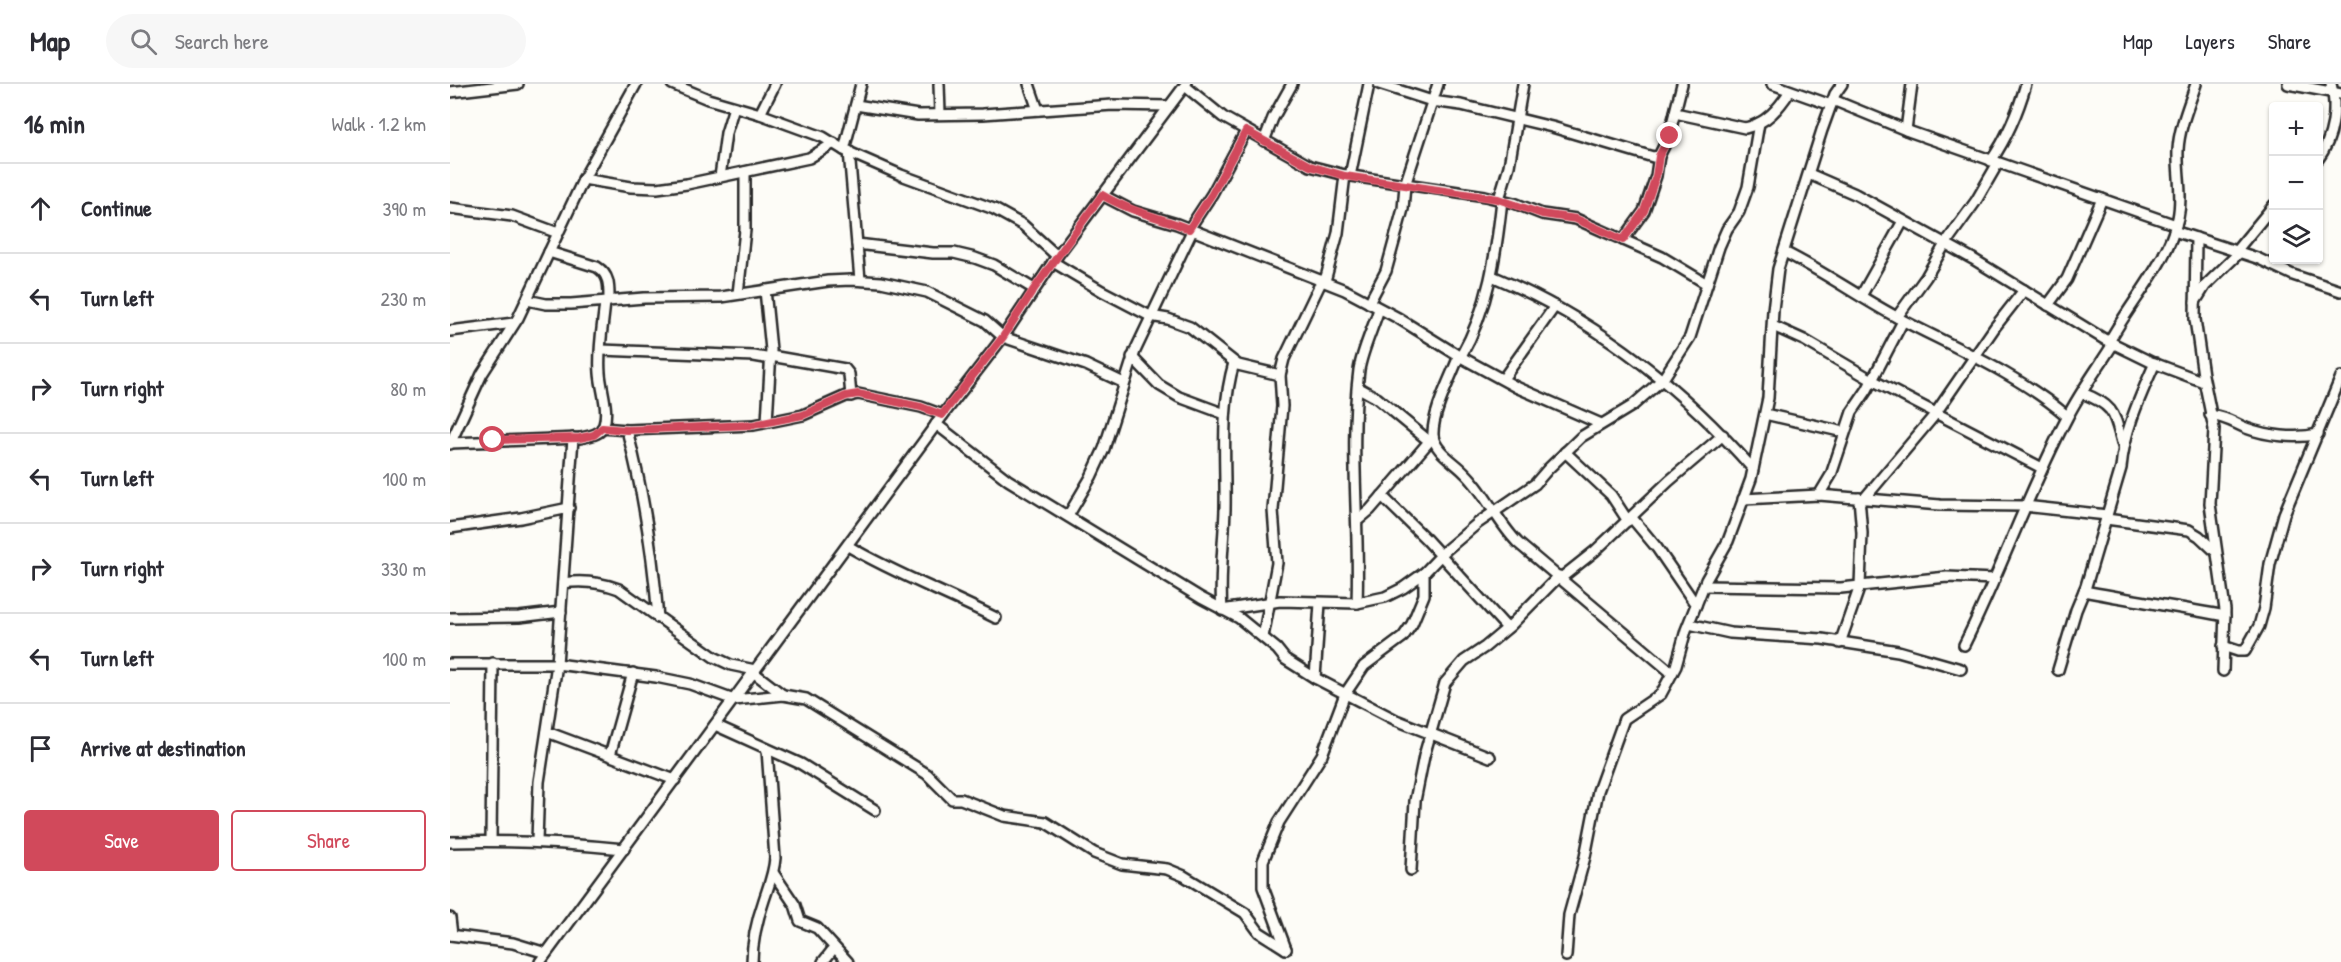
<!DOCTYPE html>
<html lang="en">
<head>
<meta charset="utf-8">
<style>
  body { margin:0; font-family:"Patrick Hand",sans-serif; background:#f7f7f7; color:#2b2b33 }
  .controls { position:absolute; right:18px; top:18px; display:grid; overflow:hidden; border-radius:6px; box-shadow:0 2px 4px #0004 }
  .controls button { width:54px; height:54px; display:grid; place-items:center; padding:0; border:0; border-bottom:2px solid #e1e1e2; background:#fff; color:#2b2b33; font:30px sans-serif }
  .stop { position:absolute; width:18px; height:18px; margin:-14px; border:4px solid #d1495b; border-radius:50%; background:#fff }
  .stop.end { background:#d1495b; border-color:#fff; box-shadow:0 2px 6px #0008 }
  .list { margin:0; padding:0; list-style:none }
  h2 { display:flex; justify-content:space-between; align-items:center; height:78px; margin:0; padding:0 24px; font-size:26px }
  h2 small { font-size:20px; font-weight:400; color:#7c7c81 }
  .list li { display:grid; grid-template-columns:39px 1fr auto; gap:18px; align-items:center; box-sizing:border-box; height:90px; padding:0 24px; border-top:2px solid #e1e1e2 }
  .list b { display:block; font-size:22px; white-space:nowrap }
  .list em { font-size:20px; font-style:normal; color:#7c7c81 }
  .actions { display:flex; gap:12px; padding:18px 24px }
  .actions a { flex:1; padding:14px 0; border:2px solid #d1495b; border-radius:6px; text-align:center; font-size:21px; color:#d1495b }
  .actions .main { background:#d1495b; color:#fff }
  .icon { flex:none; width:33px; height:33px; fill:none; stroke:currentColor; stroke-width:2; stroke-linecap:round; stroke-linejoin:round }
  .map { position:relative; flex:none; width:1891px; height:878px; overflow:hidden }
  header { display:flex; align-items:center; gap:36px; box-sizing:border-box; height:84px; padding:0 30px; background:#fff; border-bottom:2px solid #e1e1e2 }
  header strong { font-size:28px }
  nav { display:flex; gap:33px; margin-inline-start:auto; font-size:21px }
  .search { width:420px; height:54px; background:#f7f7f7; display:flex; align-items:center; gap:15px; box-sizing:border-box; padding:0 21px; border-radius:33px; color:#7c7c81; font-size:22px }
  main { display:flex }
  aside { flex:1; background:#fff }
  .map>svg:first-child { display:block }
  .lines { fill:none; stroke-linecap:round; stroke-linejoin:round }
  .minor-casing { stroke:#2b2b2b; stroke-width:14 }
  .minor { stroke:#fdfcf7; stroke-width:9 }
  .route { stroke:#d1495b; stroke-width:8 }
</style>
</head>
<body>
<header>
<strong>Map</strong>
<div class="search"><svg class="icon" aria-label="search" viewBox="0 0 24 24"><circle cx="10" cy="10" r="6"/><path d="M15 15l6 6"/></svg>Search here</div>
<nav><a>Map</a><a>Layers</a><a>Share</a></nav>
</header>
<main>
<aside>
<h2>16 min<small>Walk · 1.2 km</small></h2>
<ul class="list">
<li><svg class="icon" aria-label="ahead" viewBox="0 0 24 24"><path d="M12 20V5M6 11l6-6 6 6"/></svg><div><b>Continue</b></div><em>390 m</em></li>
<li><svg class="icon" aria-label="left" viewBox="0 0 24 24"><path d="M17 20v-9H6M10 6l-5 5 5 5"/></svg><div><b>Turn left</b></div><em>230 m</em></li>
<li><svg class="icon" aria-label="right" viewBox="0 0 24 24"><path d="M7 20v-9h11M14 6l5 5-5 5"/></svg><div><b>Turn right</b></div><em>80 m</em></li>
<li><svg class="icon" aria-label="left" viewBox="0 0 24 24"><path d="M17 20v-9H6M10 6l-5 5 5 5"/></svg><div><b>Turn left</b></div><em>100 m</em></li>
<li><svg class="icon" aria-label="right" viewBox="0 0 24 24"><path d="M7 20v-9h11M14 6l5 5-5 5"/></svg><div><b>Turn right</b></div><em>330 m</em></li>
<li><svg class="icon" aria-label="left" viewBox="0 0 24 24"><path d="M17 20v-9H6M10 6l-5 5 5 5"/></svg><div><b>Turn left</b></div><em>100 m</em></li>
<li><svg class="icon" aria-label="arrive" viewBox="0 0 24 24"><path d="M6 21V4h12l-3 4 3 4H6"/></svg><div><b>Arrive at destination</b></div></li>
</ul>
<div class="actions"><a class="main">Save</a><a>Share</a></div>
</aside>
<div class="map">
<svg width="1891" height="878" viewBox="0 0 1891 878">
  <rect width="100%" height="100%" fill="#fdfcf7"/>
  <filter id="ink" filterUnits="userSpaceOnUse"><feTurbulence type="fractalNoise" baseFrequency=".0167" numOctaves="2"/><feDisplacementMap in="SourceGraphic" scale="12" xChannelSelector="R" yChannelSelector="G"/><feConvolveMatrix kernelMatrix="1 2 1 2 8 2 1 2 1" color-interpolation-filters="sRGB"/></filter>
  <g filter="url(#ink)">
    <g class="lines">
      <defs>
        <g id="minor">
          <path d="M222,0L258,15L310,30L373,53L394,66L451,91L544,125L573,141L607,172"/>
          <path d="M489,0L490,30"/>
          <path d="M579,0L588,26"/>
          <path d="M929,0L982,17L1011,21L1102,43L1203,73L1209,72L1219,52L1232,0"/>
          <path d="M1322,0L1381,21"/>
          <path d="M1838,0L1891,10"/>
          <path d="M735,2L773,33L860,82L895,91L1035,112L1064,119L1092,130L1126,135L1212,173L1257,200"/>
          <path d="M0,8L68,0"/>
          <path d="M1383,16L1461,48L1726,141"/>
          <path d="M406,21L468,31L533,30L663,21L719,22"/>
          <path d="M1225,29L1295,44C1316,40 1329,24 1340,7"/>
          <path d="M310,30L325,0"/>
          <path d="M1456,46L1462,0"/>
          <path d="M814,57L823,34L842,0"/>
          <path d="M394,66L411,0"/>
          <path d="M399,67L410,196"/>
          <path d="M1868,75C1883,55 1888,24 1881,0"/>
          <path d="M1541,77C1558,52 1568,28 1576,0"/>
          <path d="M1359,90L1405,110L1523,175L1654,255L1701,278L1754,298"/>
          <path d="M900,92L919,0"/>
          <path d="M270,93L276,49L284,23"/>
          <path d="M133,95L181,103L207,104L237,100L359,74L384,59"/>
          <path d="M652,111L683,127L727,140L895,206L948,234L1009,272L1066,303L1151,340"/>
          <path d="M1049,115L1059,82L1073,0"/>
          <path d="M0,124L62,132L108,149"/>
          <path d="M739,145L762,110L796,47"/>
          <path d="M1724,147L1807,174L1843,191L1891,207"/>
          <path d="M1746,154L1745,235L1753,291L1764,345L1760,420L1775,526L1773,587"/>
          <path d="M1173,156L1194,127L1206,92L1209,72"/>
          <path d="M407,160L483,169H504L525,174L544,181L584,205"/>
          <path d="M1786,167L1824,121"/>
          <path d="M99,168L147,183C160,191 159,203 159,217"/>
          <path d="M1334,168C1375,188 1413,216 1454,237C1508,265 1571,292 1617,332"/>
          <path d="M603,178L652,207L700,232L718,235L740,243L788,281L830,291"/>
          <path d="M1042,192C1143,234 1231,303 1303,385"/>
          <path d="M875,197L888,149L895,91"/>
          <path d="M315,206L321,266L317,338"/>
          <path d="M288,210L295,146V88"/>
          <path d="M1411,212L1453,137"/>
          <path d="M77,216L96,220H121L194,214L271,213L378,197L401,196L431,198L477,208L535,237L553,253L636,281L674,299"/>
          <path d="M1745,218L1755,202L1790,168"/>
          <path d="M919,219L936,187L953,125L955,101L988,0"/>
          <path d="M1598,221L1617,195L1652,115"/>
          <path d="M1447,233L1476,193L1495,160L1526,117L1548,79"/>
          <path d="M1323,242L1354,256L1422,296L1592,384"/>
          <path d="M0,247L64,239"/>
          <path d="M1659,258C1681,217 1717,180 1728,134C1733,111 1727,89 1728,66C1729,44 1739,21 1746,0"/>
          <path d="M151,266L304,272L321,275"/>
          <path d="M321,272L395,285L399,290L401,312"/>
          <path d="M1009,272C1001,293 982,329 983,351C984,367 1005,378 1015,389C1036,409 1047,438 1068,459L1222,589"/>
          <path d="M1011,272C1039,223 1046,171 1052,116"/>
          <path d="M682,273L709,301L729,313L775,330"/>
          <path d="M784,279C770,326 776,376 775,425C774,459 769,492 772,526L830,517L907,519L935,513L953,504L974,489L996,466L1028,439L1085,400L1098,385L1131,353L1182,322L1213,295L1240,253L1269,163L1277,145L1289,128L1298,103L1309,39"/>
          <path d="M1053,295L1105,222"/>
          <path d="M909,304L927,314L979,357"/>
          <path d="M1632,309C1666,322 1664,330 1673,362"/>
          <path d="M1315,330L1394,348"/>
          <path d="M1760,331C1776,333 1782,338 1796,344C1817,352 1847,355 1868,350"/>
          <path d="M486,340L558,396L751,514L789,534L827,565L835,575L865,594L946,636L1040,673"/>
          <path d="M152,344L177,346L304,341L353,331L396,312L408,310L471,323L493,331"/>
          <path d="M177,346C193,407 203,470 208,534"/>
          <path d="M0,359L130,354C139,352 151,351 154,341C159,325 151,305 150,289C148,265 153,241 155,218"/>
          <path d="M0,360L32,290L68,234L135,92L186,0"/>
          <path d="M1115,368L1161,411L1178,437"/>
          <path d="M1369,411L1381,391L1402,328L1417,306L1453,237"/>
          <path d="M932,412L976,455L1057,544"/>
          <path d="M1293,415L1369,411L1490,421L1574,422L1657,431"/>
          <path d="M1414,415L1483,333L1545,243L1574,206"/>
          <path d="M618,432L641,393L654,365L685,267L742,147"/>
          <path d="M1182,434L1207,464L1246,521"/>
          <path d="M1656,435L1739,446L1749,452L1766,468"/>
          <path d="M907,437L920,426L983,353"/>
          <path d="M0,444L71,434L119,424"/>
          <path d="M398,462C445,490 497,509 546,534"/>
          <path d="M1111,494L1145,467L1219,397L1273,351"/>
          <path d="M113,499C133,496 150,498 169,505L264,573L281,581L305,586"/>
          <path d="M1254,502L1391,504L1497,493L1545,495"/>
          <path d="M1634,507C1681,516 1728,523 1775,532"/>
          <path d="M907,519C910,441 899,364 909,286C912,267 923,244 929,225"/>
          <path d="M0,534L69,533L111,528"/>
          <path d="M1239,540L1280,549L1372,555L1448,567L1511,585"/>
          <path d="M813,553L827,479L823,426L832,322L830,291L834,275L872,196"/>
          <path d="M1390,559L1410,502L1412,449L1409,414"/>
          <path d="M1514,561C1551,487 1578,408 1617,334C1630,308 1648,284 1663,260"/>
          <path d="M1773,562L1788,567H1795L1809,542L1814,524L1820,480L1834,430L1891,293"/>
          <path d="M0,580H107L206,593L240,600L284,616L333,611L356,615L477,690L502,715H511L554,732L595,738L644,769L672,780L717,785L734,792L795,829L809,848L836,865"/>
          <path d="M1608,586L1626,526L1636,502L1671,384C1674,347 1690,313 1705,279"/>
          <path d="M303,588L333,611"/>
          <path d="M865,594L870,519"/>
          <path d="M265,641L351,680L425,726"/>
          <path d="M97,648L225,696"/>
          <path d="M160,671L183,589"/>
          <path d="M41,757L43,579"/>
          <path d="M87,757L89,698L107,580L123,354"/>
          <path d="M0,758C59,756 115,759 174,765"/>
          <path d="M961,786L965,717L974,672L995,599L1014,577L1035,563L1060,542L1109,492"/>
          <path d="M324,790L345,821L350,837L367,844L398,878"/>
          <path d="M0,834L2,851"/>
          <path d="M0,851L63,859L96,869"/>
          <path d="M836,865L813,803V777L829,738L872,671L895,610L914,582L953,553L962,540L974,511V489"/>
          <path d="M1116,872L1119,831L1135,773L1148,707L1174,635L1211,610L1226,582L1236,546L1256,496L1278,457L1301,395L1318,314L1323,226L1328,185L1372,46L1385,10L1392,0"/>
          <path d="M90,878L493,331L553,253L607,172L736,0"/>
          <path d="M302,878C302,856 307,836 314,816C319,801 324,789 325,774L317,666"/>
          <path d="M373,878L384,864"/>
        </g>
      </defs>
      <!-- minor casing -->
      <use href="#minor" class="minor-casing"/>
      <!-- minor -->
      <use href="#minor" class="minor"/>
    </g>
  </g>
  <g class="lines" filter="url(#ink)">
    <!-- route -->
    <path class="route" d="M43,356L130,354L144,351L152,344L177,346L303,341L353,331L396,312L408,310L471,323L492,331L553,253L584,205L652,111C679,127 709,133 739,145L762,110L796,47L860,82L895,92L1048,115L1092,130L1126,135L1173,156L1194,127L1206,92L1209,72L1220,52"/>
  </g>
</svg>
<div class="controls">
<button>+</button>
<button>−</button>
<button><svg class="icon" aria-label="layers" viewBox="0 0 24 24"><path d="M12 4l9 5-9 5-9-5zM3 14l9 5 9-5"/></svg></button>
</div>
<div class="stop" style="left:43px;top:356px"></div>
<div class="stop end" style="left:1220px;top:52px"></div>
</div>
</main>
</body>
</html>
